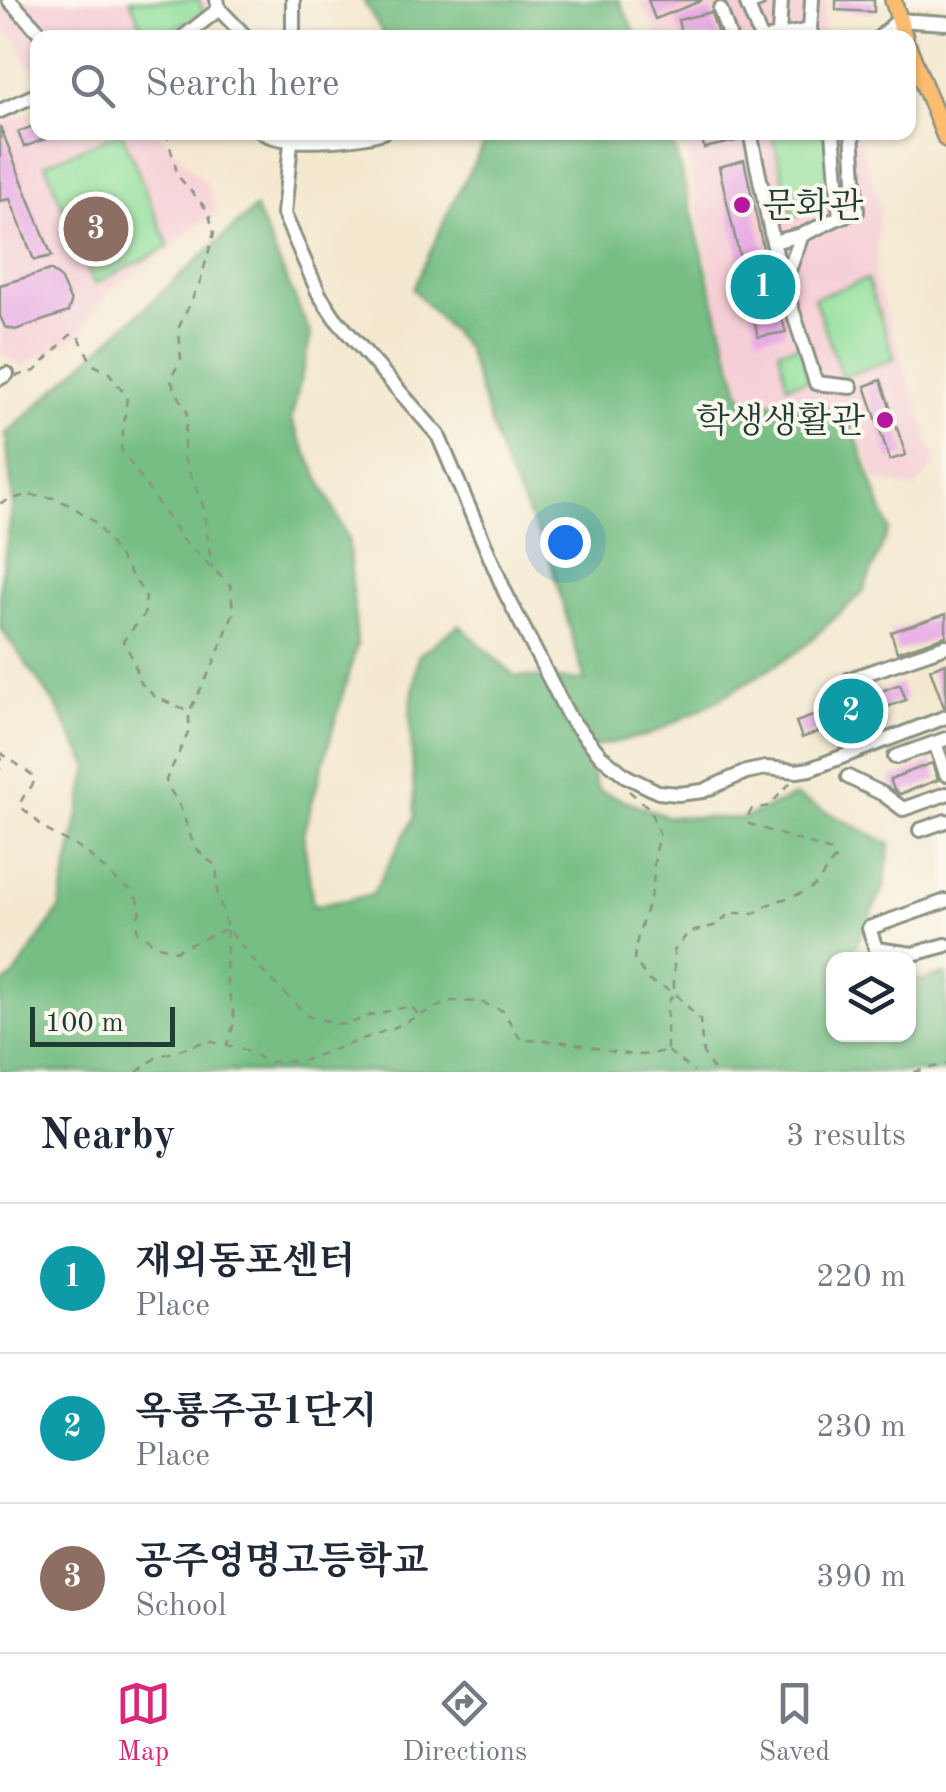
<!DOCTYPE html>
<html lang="en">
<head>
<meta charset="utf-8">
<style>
  body { margin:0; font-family:"Old Standard TT","Noto Serif KR",serif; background:#f6f6f7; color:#1f2937 }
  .controls { position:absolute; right:30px; bottom:30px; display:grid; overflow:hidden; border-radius:20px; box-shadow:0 2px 8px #0004 }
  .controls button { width:90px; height:90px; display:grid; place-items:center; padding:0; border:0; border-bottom:2px solid #e0e1e3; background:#fff; color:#1f2937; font:50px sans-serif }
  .scale { position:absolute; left:30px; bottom:25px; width:145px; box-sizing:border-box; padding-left:10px; border:5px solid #1f3d34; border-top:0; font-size:28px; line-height:35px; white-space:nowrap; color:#1f3d34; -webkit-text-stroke:8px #fbf7ec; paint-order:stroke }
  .you { position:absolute; left:565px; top:542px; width:35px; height:35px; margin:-25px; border:8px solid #fff; border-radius:50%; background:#1a73e8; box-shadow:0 0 0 15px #1a73e833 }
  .badge { display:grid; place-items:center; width:65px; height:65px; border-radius:50%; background:#db2777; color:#fff; font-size:32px; font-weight:700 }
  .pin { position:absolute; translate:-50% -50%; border:5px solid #fff; box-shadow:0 2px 10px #0006 }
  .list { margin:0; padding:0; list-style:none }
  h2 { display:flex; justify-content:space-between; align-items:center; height:130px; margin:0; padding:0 40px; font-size:42px }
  h2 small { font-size:32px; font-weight:400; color:#747a83 }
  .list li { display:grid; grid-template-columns:65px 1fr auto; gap:30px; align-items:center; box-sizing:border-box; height:150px; padding:0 40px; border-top:2px solid #e0e1e3 }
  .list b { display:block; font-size:38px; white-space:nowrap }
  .list p { margin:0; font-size:32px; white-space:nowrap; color:#747a83 }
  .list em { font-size:32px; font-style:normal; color:#747a83 }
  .icon { flex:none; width:55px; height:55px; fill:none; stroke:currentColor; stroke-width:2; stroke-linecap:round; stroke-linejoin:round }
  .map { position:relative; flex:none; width:946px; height:1072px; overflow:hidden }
  .search { position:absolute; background:#fff; box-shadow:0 2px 8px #0004; left:30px; right:30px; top:30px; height:110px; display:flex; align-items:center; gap:25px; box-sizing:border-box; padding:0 35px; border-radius:20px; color:#747a83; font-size:38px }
  .sheet { height:580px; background:#fff }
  nav { display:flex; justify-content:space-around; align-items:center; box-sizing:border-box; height:140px; border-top:2px solid #e0e1e3; background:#fff; font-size:28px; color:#747a83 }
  nav a { display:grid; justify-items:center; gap:5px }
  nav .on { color:#db2777 }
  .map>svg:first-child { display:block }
  .built { fill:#f6cfd6 }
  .green { fill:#93e09d; stroke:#598e68; stroke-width:2.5 }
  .forest { fill:#76be84; stroke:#4a7e5c; stroke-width:2.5 }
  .building { fill:#e8ace5 }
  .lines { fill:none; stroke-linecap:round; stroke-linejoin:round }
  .minor-casing { stroke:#8a9282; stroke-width:18 }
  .major-casing { stroke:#8a9282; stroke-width:20 }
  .path { stroke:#8a9282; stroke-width:2.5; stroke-dasharray:8 8; stroke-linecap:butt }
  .minor { stroke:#fff; stroke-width:12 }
  .major { stroke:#fdbc70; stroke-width:15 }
  .poi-dot { fill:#b5179e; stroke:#fbf7ec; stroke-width:4 }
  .labels { text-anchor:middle; stroke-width:8; stroke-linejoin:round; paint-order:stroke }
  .poi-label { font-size:35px; fill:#1f3d34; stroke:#fbf7ec; text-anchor:start }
</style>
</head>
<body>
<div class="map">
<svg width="946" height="1072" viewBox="0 0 946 1072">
  <rect width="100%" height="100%" fill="#fbf7ec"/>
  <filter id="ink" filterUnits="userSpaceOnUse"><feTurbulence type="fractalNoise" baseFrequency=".01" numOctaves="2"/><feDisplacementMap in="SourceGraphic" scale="20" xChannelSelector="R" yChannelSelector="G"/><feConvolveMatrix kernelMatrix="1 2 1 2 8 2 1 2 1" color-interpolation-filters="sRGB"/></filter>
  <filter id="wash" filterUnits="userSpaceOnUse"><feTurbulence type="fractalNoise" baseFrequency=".0048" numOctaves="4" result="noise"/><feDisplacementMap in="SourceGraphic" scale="40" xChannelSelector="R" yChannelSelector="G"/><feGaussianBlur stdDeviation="2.25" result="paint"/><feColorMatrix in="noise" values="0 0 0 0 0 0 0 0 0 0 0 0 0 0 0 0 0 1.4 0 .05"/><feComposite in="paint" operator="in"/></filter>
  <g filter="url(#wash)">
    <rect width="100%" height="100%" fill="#f4e8cf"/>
    <!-- built -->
    <g class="built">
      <path d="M0,0H207L214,15L180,37L38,38L37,66H27L15,38L0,29Z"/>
      <path d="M638,0H826L824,28L827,37H659Z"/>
      <path d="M37,111L38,132L158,133L209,188L217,211L106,294L79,335L23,367L0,354V124Z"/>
      <path d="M683,133H857L880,204L875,277L937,463L915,488L876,480L849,405L745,397L720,318Z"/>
    </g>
    <!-- green -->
    <g class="green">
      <path d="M130,0H199L204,13L156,37H146Z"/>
      <path d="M118,133H122L169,247L94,284L45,164Z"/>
      <path d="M772,133H829L827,151L840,205L792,216Z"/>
      <path d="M867,279L895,359L842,377L814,298Z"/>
      <path d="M801,345L808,380L787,385L779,350Z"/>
    </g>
    <!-- forest -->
    <g class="forest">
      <path d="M363,0H619L637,37H385Z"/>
      <path d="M490,133H670C696,221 714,311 743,399L846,409L889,529L863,592L800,650L713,703L649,735L583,749L598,790L665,816L742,819L795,796L890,844L884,887L852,954L865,959H834V1034H908L909,977L920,981L946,974V1072H0V987L14,976L59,910L89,767L55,704L0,627V586L13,503L6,434L255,208L311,335L291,420L348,539L357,644L303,834L313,906L372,895L415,816L410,713L418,656L459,625L514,676L585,681L549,556L504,465L466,348L413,289L454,200Z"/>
    </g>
    <g id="blocks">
      <!-- building -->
      <g class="building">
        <path d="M648,0H701V1L655,19Z"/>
        <path d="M836,0H874V12L836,10Z"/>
        <path d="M711,12L719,38H682L678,20Z"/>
        <path d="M38,124V132L61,133L24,147L18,132Z"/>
        <path d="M0,127V126L52,256L34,260L10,199L0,201Z"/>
        <path d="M701,132H740L741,140L704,148Z"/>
        <path d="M744,160L770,280L786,332L758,337L719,167Z"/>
        <path d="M50,270L59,276L71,302L68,312L15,330L5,327L0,316V285Z"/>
        <path d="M881,380L906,455L890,460L865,386Z"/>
        <path d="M946,614V636L897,652L891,632Z"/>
        <path d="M946,663V707H944L930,669Z"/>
        <path d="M900,684L906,700L802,738L796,722Z"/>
        <path d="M932,763L938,780L900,794L894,790L890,779Z"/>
      </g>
    </g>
  </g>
  <g filter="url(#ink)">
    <use href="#blocks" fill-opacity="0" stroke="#8a9282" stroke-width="2.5"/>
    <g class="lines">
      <defs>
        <g id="minor">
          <path d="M9,0L45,38"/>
          <path d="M217,0L219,9L247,38"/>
          <path d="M759,0L747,4L761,38"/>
          <path d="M812,0L810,30L813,37"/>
          <path d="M720,9L730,38"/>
          <path d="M779,35L781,0"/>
          <path d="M182,38L219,9"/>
          <path d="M293,38V0"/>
          <path d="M770,38L810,30"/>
          <path d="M879,38L898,20L946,23"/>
          <path d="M0,111L38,94"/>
          <path d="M262,132C284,147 358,140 383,132"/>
          <path d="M292,132L284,214L319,294L335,318L438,435L505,592L569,717L601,756L626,776L658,792L678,794L703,791L746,772L766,768L797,771L810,769L946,717"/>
          <path d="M750,132L773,242"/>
          <path d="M833,132L840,217L802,235L784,284L816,383L851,387"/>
          <path d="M840,217L857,211L852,132"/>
          <path d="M784,284L773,242L802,235"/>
          <path d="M0,378L7,374"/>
          <path d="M850,679L946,646"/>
          <path d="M935,743L946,774"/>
          <path d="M895,757L946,739"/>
          <path d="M848,777L883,794L903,809L946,794"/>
          <path d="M920,830L946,821"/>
          <path d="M946,901L869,928L876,949L913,954L946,945"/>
        </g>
        <g id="major">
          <path d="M893,0L905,38"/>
          <path d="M908,46L946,139"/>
        </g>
      </defs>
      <!-- minor casing -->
      <use href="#minor" class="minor-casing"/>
      <!-- major casing -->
      <use href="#major" class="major-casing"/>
      <!-- path -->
      <g class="path">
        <path d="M166,132L178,176L208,211L214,233L200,282L179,327L181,360L170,379L187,412L183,456L203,505L212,568"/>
        <path d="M16,376L35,371L70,335H78L92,364L109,373L127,397L121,449L182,539L231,586L233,614L213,665L189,712V731L166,780C168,790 174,794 178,803C192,831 186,847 217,866V892L227,928L261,970L309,1017L346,1025L371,1015L411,1006L420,1017"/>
        <path d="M0,503L26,495L55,498L75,508L96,523L146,596L144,615L123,641L134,661L138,680L154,696L187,711"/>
        <path d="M0,752L35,777C34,789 21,794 20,806L48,831L86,852L120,884L132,890L142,907L137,919V931L156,945L175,951L226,929"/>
        <path d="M0,753L3,765L0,769"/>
        <path d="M629,791L649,808L660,836C651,853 656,872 652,890C646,914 636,935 634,959L649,981L674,992L700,1020L703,1053L715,1072"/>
        <path d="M227,930L226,976L235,1021L227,1044"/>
        <path d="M667,1050V1005L674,992V951L688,933L717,925L730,913H755C771,900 791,899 808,890C822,883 824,869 835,859L830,851L822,848L749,824L747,818L752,809L769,806L792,781"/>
        <path d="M668,1051L694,1072"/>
        <path d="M137,1072L157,1057L207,1041L240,1048L269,1062L305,1060L393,1028L450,1001L481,1002L503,1011L521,1040C538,1041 555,1040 571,1043C604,1048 633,1062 667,1050"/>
        <path d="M914,1072L946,1064"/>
      </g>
      <!-- minor -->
      <use href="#minor" class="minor"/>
      <!-- major -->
      <use href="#major" class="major"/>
    </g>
  </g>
  <!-- markers -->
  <g class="poi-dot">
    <circle cx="742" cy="205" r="10"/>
    <circle cx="885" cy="420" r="10"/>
  </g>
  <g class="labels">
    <!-- poi labels -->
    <g class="poi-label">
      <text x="762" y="217">문화관</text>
      <text x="865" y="432" text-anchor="end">학생생활관</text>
    </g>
  </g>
</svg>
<div class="controls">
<button><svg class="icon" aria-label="layers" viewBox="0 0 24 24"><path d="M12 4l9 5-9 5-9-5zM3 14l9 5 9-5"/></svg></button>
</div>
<div class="scale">100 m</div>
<div class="you"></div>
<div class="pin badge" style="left:763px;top:287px;background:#0f9aa8">1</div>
<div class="pin badge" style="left:851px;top:711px;background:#0f9aa8">2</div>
<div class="pin badge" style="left:96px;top:229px;background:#8d6e63">3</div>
<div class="search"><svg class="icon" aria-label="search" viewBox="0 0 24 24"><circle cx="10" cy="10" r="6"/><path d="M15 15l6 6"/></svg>Search here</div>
</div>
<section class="sheet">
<h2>Nearby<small>3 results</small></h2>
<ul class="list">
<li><span class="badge" style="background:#0f9aa8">1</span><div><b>재외동포센터</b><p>Place</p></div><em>220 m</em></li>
<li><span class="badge" style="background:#0f9aa8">2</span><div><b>옥룡주공1단지</b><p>Place</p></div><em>230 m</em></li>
<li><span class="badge" style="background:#8d6e63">3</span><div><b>공주영명고등학교</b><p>School</p></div><em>390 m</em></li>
</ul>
</section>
<nav>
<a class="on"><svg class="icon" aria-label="map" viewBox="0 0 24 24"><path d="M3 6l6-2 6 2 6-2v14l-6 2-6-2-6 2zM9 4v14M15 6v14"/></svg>Map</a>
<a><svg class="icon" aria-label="directions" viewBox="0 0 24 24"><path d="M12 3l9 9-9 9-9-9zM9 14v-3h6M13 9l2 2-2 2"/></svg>Directions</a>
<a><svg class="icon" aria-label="saved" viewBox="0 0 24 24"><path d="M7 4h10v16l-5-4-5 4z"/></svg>Saved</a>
</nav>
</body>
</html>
